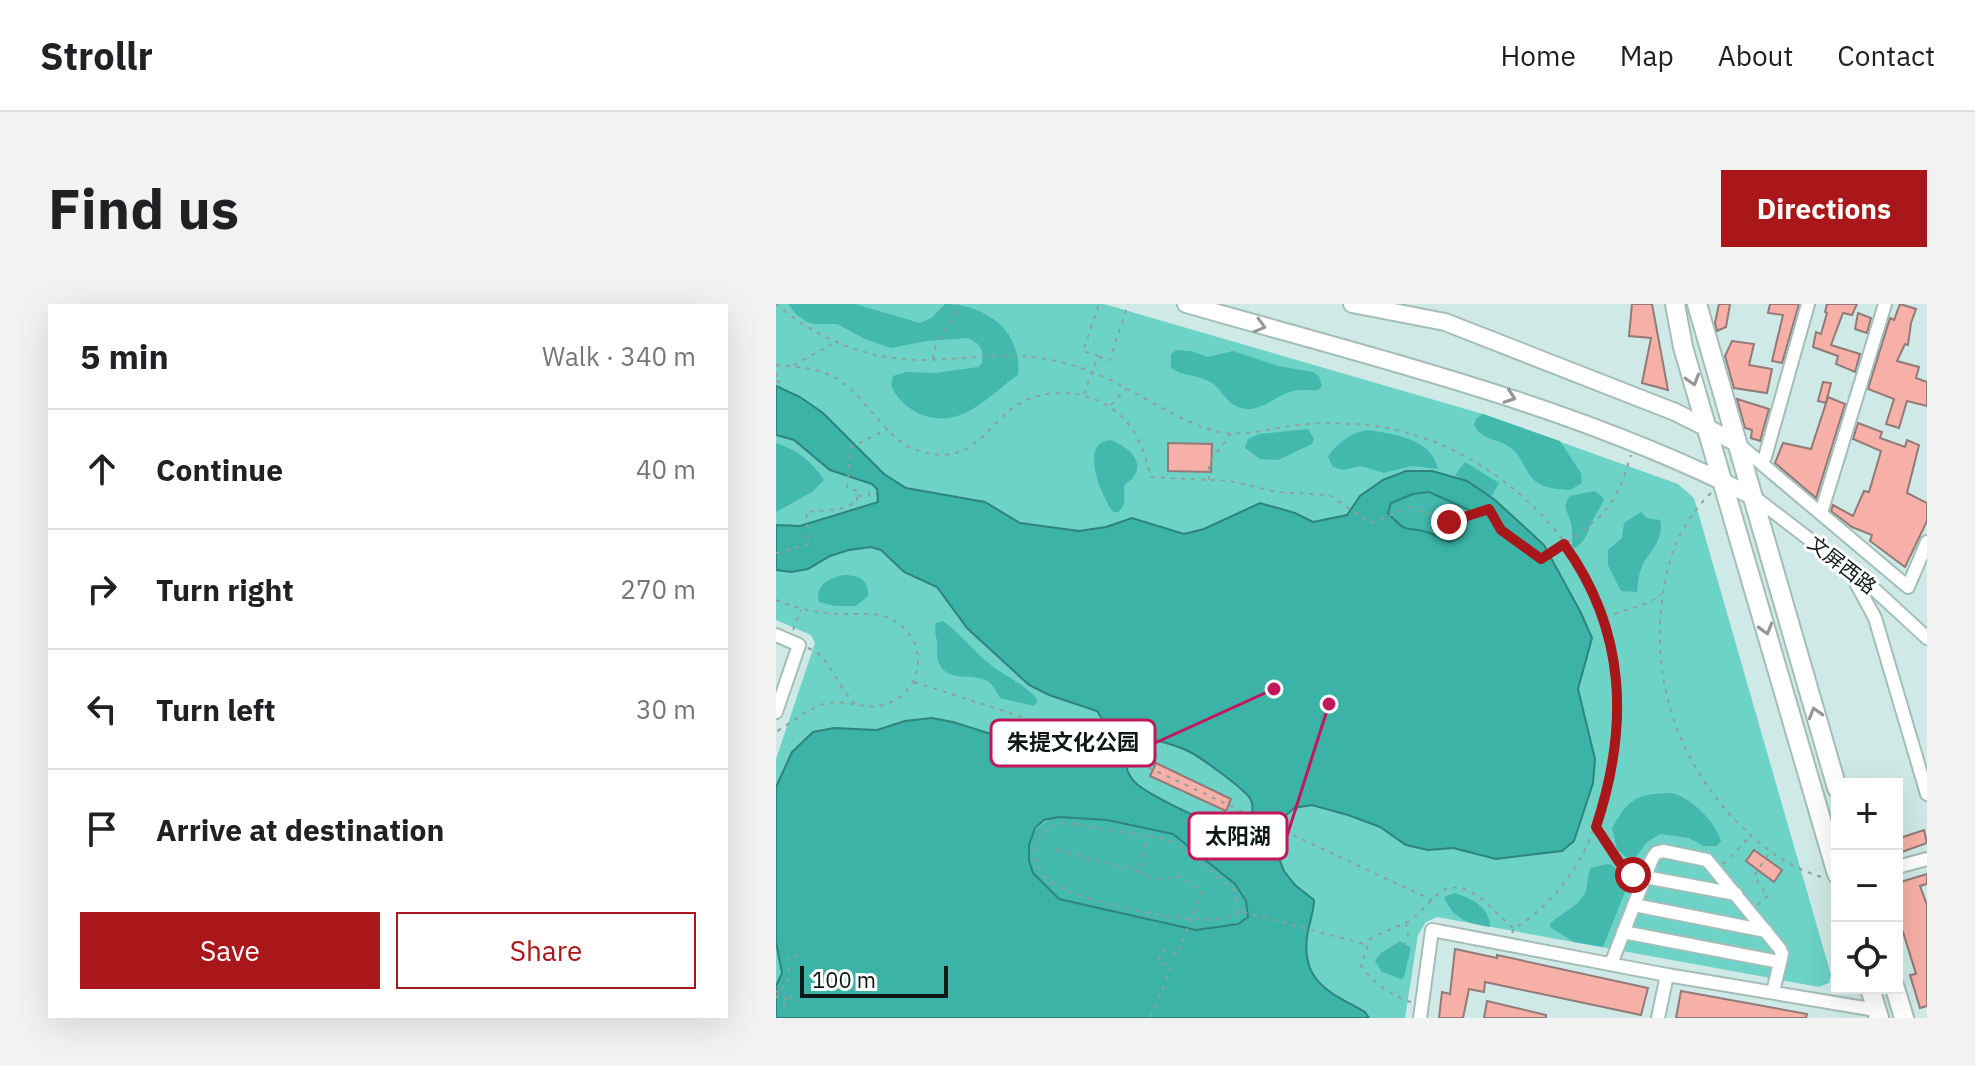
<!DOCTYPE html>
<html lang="en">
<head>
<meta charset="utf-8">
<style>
  body { margin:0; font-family:"IBM Plex Sans","Noto Sans SC",sans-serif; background:#f2f2f2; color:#202124 }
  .controls { position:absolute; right:24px; bottom:24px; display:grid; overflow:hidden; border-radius:0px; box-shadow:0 8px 32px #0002 }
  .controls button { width:72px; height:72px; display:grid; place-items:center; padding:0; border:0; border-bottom:2px solid #e0e0e0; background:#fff; color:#202124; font:40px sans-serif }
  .scale { position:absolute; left:24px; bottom:20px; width:148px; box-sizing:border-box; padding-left:8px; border:4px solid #0e1816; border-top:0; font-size:22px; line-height:28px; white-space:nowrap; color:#0e1816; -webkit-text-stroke:6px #fff; paint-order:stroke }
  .stop { position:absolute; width:24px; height:24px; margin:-18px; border:6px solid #aa171a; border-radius:50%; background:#fff }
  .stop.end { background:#aa171a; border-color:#fff; box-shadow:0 2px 8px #0008 }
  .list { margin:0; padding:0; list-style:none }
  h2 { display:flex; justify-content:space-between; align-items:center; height:104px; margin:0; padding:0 32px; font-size:34px }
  h2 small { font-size:26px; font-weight:400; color:#757577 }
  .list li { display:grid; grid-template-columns:52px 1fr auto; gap:24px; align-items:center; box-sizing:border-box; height:120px; padding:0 32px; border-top:2px solid #e0e0e0 }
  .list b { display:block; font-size:30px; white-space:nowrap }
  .list em { font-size:26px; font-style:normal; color:#757577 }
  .actions { display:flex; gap:16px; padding:24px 32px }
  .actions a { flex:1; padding:18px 0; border:2px solid #aa171a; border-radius:0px; text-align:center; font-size:28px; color:#aa171a }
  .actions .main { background:#aa171a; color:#fff }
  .icon { flex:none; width:44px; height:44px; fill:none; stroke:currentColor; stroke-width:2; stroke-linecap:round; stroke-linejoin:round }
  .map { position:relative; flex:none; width:1151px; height:714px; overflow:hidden; border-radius:0px }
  header { display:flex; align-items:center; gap:48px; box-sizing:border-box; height:112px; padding:0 40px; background:#fff; border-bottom:2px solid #e0e0e0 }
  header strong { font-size:38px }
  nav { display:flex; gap:44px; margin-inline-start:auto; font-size:28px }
  .intro { display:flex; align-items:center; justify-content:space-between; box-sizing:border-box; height:192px; padding:0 48px }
  h1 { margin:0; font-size:56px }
  .button { padding:20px 36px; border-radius:0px; background:#aa171a; color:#fff; font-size:28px; font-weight:700 }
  main { display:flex; gap:48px; padding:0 48px }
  aside { flex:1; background:#fff; border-radius:0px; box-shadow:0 8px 32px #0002 }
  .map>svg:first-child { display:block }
  .green { fill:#6dd3c7 }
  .forest { fill:#43b9ad }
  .water { fill:#3bb3a7; stroke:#2e847c; stroke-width:2; fill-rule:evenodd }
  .building { fill:#f7b0a7; stroke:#917a77; stroke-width:2 }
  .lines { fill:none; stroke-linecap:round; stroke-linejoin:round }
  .minor-casing { stroke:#a4bdb9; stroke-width:16 }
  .major-casing { stroke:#a4bdb9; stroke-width:20 }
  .highway-casing { stroke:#a4bdb9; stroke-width:22 }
  .path { stroke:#8ca19e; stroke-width:2; stroke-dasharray:4 6; stroke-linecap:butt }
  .minor { stroke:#fff; stroke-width:12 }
  .major { stroke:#fff; stroke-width:16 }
  .highway { stroke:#fff; stroke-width:18 }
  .oneway { stroke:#939796 }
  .route { stroke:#aa171a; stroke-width:10 }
  .labels { text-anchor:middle; stroke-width:6; stroke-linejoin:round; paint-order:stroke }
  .street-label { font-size:20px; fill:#0e1816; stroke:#fff }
  .leader { fill:none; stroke:#c2185b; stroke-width:3 }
  .callout-dot { fill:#c2185b; stroke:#fff; stroke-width:3 }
  .callout { fill:#fff; stroke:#c2185b; stroke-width:3 }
  .callout-label { font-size:22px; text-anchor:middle; font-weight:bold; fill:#0e1816 }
</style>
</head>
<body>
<header>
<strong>Strollr</strong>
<nav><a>Home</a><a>Map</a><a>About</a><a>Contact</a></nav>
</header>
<div class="intro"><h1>Find us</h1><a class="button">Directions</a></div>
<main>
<aside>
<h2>5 min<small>Walk · 340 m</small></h2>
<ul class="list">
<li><svg class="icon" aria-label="ahead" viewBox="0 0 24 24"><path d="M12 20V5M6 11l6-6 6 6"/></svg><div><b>Continue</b></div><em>40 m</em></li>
<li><svg class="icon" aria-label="right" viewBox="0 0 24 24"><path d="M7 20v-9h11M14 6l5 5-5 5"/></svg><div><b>Turn right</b></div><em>270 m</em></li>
<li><svg class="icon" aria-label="left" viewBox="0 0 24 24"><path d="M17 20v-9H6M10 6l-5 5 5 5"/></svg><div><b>Turn left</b></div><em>30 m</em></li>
<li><svg class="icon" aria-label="arrive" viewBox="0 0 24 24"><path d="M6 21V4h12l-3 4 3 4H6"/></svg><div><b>Arrive at destination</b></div></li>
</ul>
<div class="actions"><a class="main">Save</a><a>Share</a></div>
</aside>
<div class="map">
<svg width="1151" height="714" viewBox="0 0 1151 714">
  <rect width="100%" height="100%" fill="#cfeae6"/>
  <!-- green -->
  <path class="green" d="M0,0H328L707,110L902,180L918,194L1055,671L1053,679L1043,683L661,613L650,618L642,631L629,714H0V455L39,339L35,331L0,316Z"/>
  <!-- forest -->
  <g class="forest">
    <path d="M12,0H79L144,19L155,14L169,0C209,0 247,27 242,71C214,90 186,126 147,111C133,106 122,96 115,82L117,72L130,68L159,69L202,63L206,59V47L202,40L192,34L151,37L115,44L91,36L61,20H38L31,18L20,10Z"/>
    <path d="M400,46L415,47L432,53L457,47L502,62L537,68L543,72L546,82L542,86C534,87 525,85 517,87C497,92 480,114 458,101C449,96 445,85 436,79C423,70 407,73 395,64V50Z"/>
    <path d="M707,110L784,137L805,169L806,179L794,186C784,185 771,185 762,179C750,172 747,153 735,144C722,134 706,137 698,121L700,115Z"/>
    <path d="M532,125L538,135L536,140L502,156L484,155L469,144L472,135L483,130Z"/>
    <path d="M593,126C619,131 655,134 662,165L635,162L608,169L584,162L567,166L557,163L552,153C560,140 578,126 593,126Z"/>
    <path d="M334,136C347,140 370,155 358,172C356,176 351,178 348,182C348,192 351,202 342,208H337C326,193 302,139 334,136Z"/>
    <path d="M0,139C21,146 36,157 48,176L36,188L0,208Z"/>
    <path d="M689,158L723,179L715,193L679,171Z"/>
    <path d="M819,187L828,194C826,202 823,205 819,212C811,225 813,235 799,244L796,242C796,235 797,226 795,219C792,206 785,205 794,192Z"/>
    <path d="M653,188L693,206C692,222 692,234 673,238C666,236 661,232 654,229C629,221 633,232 611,209L615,199L637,190Z"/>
    <path d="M865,208L871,214L884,216C889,239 870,248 864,268C862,274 862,282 861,288L845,287L832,261V246L846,234L848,219Z"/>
    <path d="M68,271C82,271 93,275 92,292L80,302H59L43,298C38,281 55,273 68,271Z"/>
    <path d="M167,317C185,330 198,348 215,361C231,374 248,379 262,396L258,402L224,394C221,389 218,382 213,378C196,367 171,381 162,357C160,351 162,345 161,338C160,330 158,328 160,319Z"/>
    <path d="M896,489C914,493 940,518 945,537L941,542H927L913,534L884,530L871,538L860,553H850L841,545L836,524C854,493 861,490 896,489Z"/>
    <path d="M283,513L331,516L397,530L459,580L470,597L472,613C457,623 437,627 418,625C392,622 365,614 339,609C322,605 300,604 284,596C249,577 236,524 283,513Z"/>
    <path d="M831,560L836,561L853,578L827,643L798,638L774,623V620C784,609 801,604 809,589C813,581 810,572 815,564Z"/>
    <path d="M679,589C696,595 714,603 714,623C691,619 678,616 668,593Z"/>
    <path d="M624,637L635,644L628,673L625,675L606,668L599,657L605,649Z"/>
  </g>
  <!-- water -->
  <path class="water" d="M0,82L24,93L47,109L108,170L130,184L209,198L244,219L303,227L330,223L356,214L408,230L428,225L484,199L519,209L537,218L571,211L584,192L607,176L630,167H656L691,177L719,196L768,241L805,309L816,334L802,385L819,455L817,479L798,537L786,547L720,555L677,544L652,546L630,541L604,523L572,511L536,501L518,504L507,514L502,534V552L508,567L519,581L538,596C538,609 532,621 531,634C525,680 558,690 589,708L593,714H0V682L6,669L0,638V483L16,448L37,428L58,424L101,426L129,417L156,414L177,418L301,457L318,453L332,430L331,423L321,407L273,391L253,381L191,324L161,283L128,268L105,246L95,243L73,246L54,252L32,265L15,268L0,266V221L24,222L102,198L101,185L96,180L54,166L18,136L0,131ZM653,188L693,206C692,222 691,234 673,238C666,236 661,232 654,229C629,221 633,232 612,209L615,199L637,190ZM379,436C391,439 402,442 414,448C427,455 464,482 473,493C479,501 477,514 469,520C452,533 377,493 362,481C356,477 354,472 351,466L354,447L358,440ZM283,513L331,516L397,530L459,580L470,597L472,613L462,620L420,626L283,595L257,569L253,556V541L259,524L268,516Z"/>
  <!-- building -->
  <g class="building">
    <path d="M856,0H876L892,86L866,79L875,34L853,32Z"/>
    <path d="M943,0H954L950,23L941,27L939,19Z"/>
    <path d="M994,0H1023L1006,59L996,57L1007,11L992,9Z"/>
    <path d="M1051,0H1081L1076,11L1067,9L1055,41L1084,50L1079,68L1060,60L1062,52L1037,43L1040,28L1045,30L1051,9L1049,8Z"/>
    <path d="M1124,0L1140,5L1135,19L1132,41L1129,40L1121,57L1143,63L1140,74L1151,78V102L1131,97L1123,124L1110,120L1118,95L1092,85L1114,14L1118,16Z"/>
    <path d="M1082,9L1095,14L1091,29L1079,25Z"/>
    <path d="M956,37L978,40L973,61L996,65L991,89L958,84L949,52Z"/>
    <path d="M1047,78L1055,79L1050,99L1042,97Z"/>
    <path d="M1052,93L1069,100L1040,194L999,159L1007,139L1035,145Z"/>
    <path d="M961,95L993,105L984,137L975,134L976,126L969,124Z"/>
    <path d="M1082,119L1106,128L1104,134L1129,143L1131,136L1143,141L1131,189L1151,199V217L1129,263L1094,237L1096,231L1076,223L1055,207L1057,201L1077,212L1088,187L1093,188L1105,147L1077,135Z"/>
    <path d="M392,139L436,140L435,168L392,167Z"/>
    <path d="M380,459L455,495L450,507L374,472Z"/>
    <path d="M1148,526L1151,539L1126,548L1124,534Z"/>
    <path d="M978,546L1006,566L998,578L970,557Z"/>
    <path d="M1151,570V580L1144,582L1151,601V702L1144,704L1134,671L1140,670L1127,628L1125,629L1121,617V579Z"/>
    <path d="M679,645L721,654V651L872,684L865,711L709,678L708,688L693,685L687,714H663L666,688L674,690Z"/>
    <path d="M905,687L1031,710L1030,714H900Z"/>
    <path d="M711,697L770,711V714H708Z"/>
  </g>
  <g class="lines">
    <defs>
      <g id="minor">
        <path d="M961,139L1132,283L1151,238"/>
        <path d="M985,157L989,153L1032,0"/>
        <path d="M977,192L1098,285L1151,334"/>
        <path d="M1045,209L1109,0"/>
        <path d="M1073,266L1099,314L1151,490"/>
        <path d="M0,331L23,341L0,408"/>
        <path d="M1121,563L1151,555"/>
        <path d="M869,573L960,590"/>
        <path d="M858,601L990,627"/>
        <path d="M847,628L1004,658"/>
        <path d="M835,660L876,555L880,549L887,547L931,556L1004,645L1006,650L997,688"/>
        <path d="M644,714L656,626L891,671L1100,706"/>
        <path d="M882,714L891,671"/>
      </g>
      <g id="major">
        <path d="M410,0C602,55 797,101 976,192"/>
        <path d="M576,0L669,18L899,108L961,139"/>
      </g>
      <g id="highway">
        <path d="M899,0L907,43L1061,570"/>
        <path d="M921,0L1061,484"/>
        <path d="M1094,684L1103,714"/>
        <path d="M1119,684L1128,714"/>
      </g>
    </defs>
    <!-- minor casing -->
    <use href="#minor" class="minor-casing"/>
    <!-- major casing -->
    <use href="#major" class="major-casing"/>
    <!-- highway casing -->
    <use href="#highway" class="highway-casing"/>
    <!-- path -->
    <g class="path">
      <path d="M0,0C41,35 94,57 148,56C187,55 226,49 265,54C295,59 323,69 350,84C380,100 410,120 443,128C468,133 490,125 514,122C539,118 566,119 591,121C693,132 789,209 825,304C842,351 845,402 838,451C827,518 799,589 737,625L736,632"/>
      <path d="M323,53L334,56L352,0"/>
      <path d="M157,55C158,32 177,22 183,0"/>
      <path d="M0,61C18,63 37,63 54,71C89,87 109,137 141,146C155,151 174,153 188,146C208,136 221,115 239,102C276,79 328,87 354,122C365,137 370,155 375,173L454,177L501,188L553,191L595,219L634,203L673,218L713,205L725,226L765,255C790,239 823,220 839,193C846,180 850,166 855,151"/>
      <path d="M18,61L58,39"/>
      <path d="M0,73L4,63"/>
      <path d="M0,77L8,79"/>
      <path d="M308,90L322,52L307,47L323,0"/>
      <path d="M335,101L350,85"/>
      <path d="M433,176V159L455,130"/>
      <path d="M935,189C909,214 895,244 889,279C871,370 901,460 967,524C990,547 1017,565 1049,574"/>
      <path d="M82,192L93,191V187"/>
      <path d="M0,249L33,240L30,208L63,205L81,198V187L71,184L75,143L112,125"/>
      <path d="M0,296C21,305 43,309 66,310C83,311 100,307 115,315C151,333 151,381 115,398C92,410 71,393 48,400C31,405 15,419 0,428"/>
      <path d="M829,314C848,304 868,305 885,290"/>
      <path d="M17,326L25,306"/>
      <path d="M32,344C56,353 61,385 81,401"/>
      <path d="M138,378L305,432L656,596"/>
      <path d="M821,525L835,547L856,570"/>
      <path d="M280,546L363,567L371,532"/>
      <path d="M947,560L974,533"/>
      <path d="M363,567C376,578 389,576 404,572L426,587L401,651L387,646L382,658L395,664L374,714"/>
      <path d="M981,601L992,592L978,572L993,549"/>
      <path d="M464,607L458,586L405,543L390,535L290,519C257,520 250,558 273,577C299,597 441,631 464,607L592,641"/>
      <path d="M628,642L632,630L630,620"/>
      <path d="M0,687L11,696"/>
      <path d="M0,694L13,673V653L21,651"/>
      <path d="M635,698C617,693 594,677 585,661L594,635C607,626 625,624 638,613C648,606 655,595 665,588C690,570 719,609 737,624"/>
      <path d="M7,703L17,690"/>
    </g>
    <!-- minor -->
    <use href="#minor" class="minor"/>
    <!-- major -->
    <use href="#major" class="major"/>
    <!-- highway -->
    <use href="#highway" class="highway"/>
  </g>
  <!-- one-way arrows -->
  <defs><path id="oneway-chevron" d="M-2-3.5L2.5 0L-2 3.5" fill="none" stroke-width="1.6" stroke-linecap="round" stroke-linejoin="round" transform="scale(2)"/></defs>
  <g class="oneway">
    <use href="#oneway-chevron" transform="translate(484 22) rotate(16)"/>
    <use href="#oneway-chevron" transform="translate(917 76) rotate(73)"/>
    <use href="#oneway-chevron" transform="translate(734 93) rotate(19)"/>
    <use href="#oneway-chevron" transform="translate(990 325) rotate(74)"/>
    <use href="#oneway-chevron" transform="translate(1039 409) rotate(-106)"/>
  </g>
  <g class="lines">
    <!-- route -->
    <path class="route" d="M673,218L713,205L725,226L765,255L788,240C851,327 853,423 820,523L843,558L857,571"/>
  </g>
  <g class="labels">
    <!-- street labels -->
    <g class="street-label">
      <text transform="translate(1066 261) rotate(38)" y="7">文屏西路</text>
    </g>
  </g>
  <!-- callouts -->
  <path class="leader" d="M498 385L379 439M553 400L511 532"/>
  <g class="callout-dot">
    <circle cx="498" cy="385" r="8"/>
    <circle cx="553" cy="400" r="8"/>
  </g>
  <g class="callout">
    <rect x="215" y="416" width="164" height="46" rx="8"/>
    <rect x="413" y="509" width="98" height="46" rx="8"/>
  </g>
  <g class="callout-label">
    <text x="297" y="446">朱提文化公园</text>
    <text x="462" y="540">太阳湖</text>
  </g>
</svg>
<div class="controls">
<button>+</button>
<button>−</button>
<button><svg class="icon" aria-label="locate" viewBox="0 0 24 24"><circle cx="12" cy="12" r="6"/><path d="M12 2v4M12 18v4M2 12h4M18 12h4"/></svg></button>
</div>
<div class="scale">100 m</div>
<div class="stop" style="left:857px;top:571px"></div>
<div class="stop end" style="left:673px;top:218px"></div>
</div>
</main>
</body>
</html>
